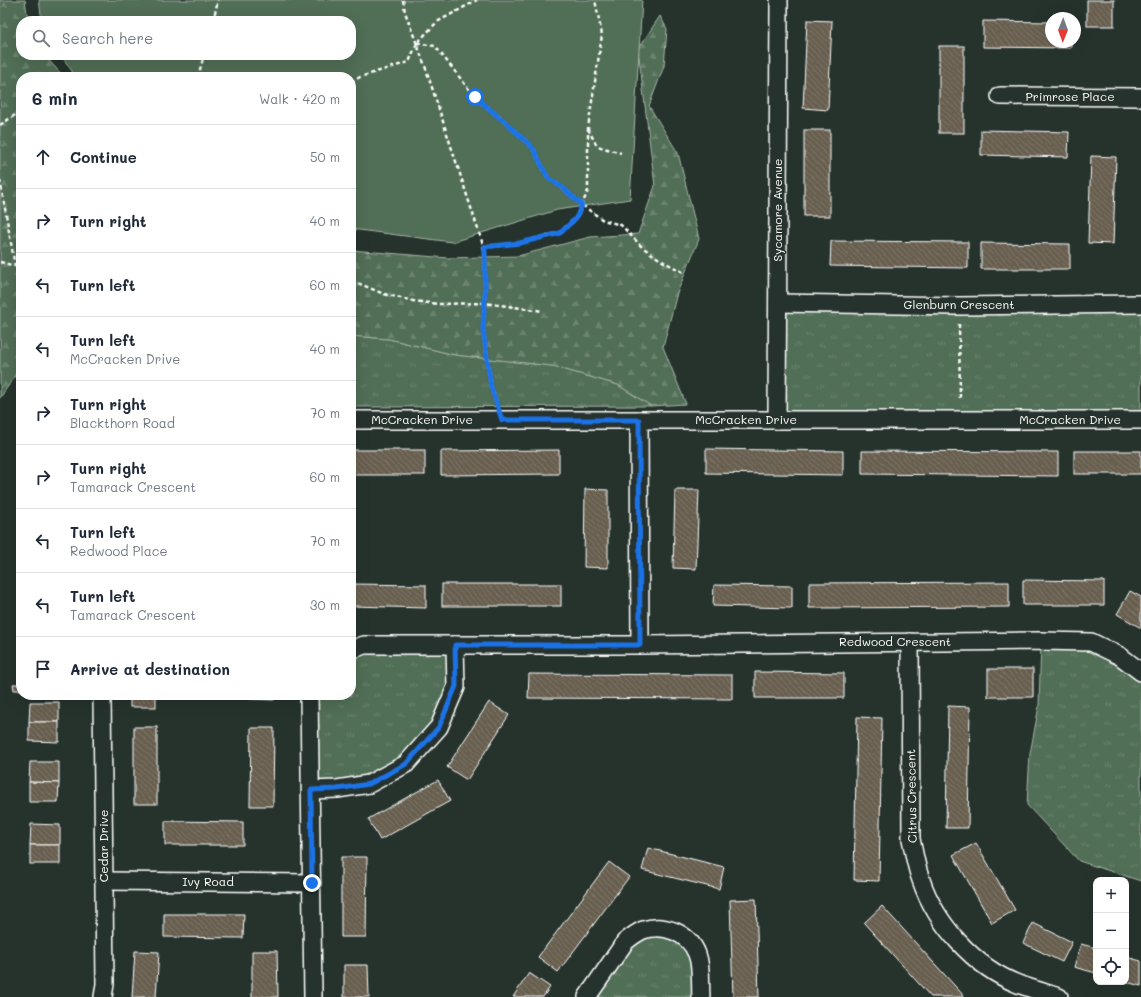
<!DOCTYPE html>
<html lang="en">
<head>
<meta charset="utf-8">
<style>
  body { margin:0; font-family:Mali,sans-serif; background:#f6f6f7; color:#1f2937 }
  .controls { position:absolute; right:12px; bottom:12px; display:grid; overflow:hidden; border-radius:8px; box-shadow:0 4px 16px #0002 }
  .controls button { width:36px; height:36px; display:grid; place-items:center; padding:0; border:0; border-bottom:1px solid #e0e1e3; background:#fff; color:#1f2937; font:20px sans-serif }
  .compass { position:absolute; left:1045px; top:12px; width:36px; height:36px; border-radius:50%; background:#fff; box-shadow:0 4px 16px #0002; rotate:181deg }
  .stop { position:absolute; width:12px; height:12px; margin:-9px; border:3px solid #1a73e8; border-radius:50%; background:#fff }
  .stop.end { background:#1a73e8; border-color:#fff; box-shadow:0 1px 4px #0008 }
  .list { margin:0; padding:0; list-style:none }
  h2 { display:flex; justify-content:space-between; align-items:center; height:52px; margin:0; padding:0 16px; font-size:17px }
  h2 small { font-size:13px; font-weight:400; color:#747a83 }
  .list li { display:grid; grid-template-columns:26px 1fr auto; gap:12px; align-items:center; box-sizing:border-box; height:64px; padding:0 16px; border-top:1px solid #e0e1e3 }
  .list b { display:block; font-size:15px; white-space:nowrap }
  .list p { margin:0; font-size:13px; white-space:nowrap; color:#747a83 }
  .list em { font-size:13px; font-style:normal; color:#747a83 }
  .icon { flex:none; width:22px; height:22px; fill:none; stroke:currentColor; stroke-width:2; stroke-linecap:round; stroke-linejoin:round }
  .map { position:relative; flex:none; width:1141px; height:997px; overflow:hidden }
  .search { position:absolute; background:#fff; box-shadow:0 4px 16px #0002; left:16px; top:16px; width:340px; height:44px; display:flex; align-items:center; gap:10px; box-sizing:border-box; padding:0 14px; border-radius:16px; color:#747a83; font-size:15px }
  .panel { position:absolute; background:#fff; box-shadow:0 4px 16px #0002; left:16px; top:72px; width:340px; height:628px; border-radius:16px }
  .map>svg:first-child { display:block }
  .grass { fill:url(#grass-tufts); stroke:#a8b6aa }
  .forest { fill:url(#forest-firs); stroke:#a8b6aa }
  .park { fill:#516e56; stroke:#a8b6aa }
  .building { fill:url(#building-back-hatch); stroke:#fff }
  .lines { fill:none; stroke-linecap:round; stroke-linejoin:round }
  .minor-casing { stroke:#fff; stroke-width:20 }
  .path { stroke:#fff; stroke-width:2.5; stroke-dasharray:4 3; stroke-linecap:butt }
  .minor { stroke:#26332d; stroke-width:17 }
  .route { stroke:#1a73e8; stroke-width:5 }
  .labels { text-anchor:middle; stroke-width:3; stroke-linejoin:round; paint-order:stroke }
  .street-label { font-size:12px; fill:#fff; stroke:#26332d }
</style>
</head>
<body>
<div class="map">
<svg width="1141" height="997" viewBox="0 0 1141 997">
  <defs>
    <pattern id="grass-tufts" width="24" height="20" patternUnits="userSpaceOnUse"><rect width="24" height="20" fill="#516e56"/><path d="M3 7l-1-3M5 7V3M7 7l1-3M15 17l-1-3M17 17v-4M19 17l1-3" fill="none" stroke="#6b846f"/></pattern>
    <pattern id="forest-firs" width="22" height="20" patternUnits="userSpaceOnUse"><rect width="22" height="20" fill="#516e56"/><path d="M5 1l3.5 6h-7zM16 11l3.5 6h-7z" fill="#6b846f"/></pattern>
    <pattern id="building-back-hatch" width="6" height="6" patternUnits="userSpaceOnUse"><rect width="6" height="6" fill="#675f50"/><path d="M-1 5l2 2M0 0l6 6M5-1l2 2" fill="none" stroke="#7e776a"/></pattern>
  </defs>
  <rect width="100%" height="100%" fill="#26332d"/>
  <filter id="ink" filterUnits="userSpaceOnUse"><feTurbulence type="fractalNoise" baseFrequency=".025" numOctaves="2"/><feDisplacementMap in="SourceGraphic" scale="8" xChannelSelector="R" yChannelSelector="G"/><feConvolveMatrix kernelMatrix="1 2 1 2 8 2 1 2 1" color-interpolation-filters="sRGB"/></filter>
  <g filter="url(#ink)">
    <!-- grass -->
    <g class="grass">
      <path d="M778,303L1141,304V420H777Z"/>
      <path d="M351,336L389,339L455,355L552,366L618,385L651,406L351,407Z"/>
      <path d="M1041,641L1091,642L1141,672V881L1079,861L1027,805L1030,754L1039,706Z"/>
      <path d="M455,645L456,687L439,727L369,784L311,790L309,695H351V650Z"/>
      <path d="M642,931L687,939L701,997H587Z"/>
    </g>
    <!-- forest -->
    <g class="forest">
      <path d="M0,0H25L28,21H21V55H44L64,77H21V367L0,398Z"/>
      <path d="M660,16L667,29L664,66L649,106L678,153L699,239L677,293L663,347L686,404L651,406L618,385L552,366L455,355L389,339L351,336V250L448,258L518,256L590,237L638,234L655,186L638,49Z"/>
    </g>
    <!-- park -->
    <path class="park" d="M39,0H642L630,199L557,210L452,242L351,229V77H76L61,55H351V21H42Z"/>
    <!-- building -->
    <g class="building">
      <rect x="1087" y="0" width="27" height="26"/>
      <path d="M807,20L832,21L828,110L803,108Z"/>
      <path d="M983,21L1051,22V42H1071V48L983,47Z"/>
      <rect x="939" y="46" width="25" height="87"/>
      <rect x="804" y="130" width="26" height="86"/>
      <path d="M981,130L1069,132L1068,157L981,155Z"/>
      <path d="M1091,156L1116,157L1113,244L1088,243Z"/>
      <path d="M831,241L968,242V268L830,266Z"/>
      <path d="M981,243L1070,244V269H981Z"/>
      <path d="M706,449L843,451V475L706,473Z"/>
      <rect x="351" y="450" width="74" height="25"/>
      <path d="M559,450V474L441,475V451Z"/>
      <path d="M862,451L1058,452V476L862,474Z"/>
      <rect x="1074" y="451" width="67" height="23"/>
      <path d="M585,489L608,490V568L584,567Z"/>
      <path d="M675,490H699L696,569L673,568Z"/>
      <path d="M1023,580L1104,581V605H1023Z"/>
      <path d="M1009,582V607L809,608V583Z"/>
      <path d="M351,584L426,585V608L351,606Z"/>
      <rect x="442" y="584" width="119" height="22"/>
      <path d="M714,585L792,586V608L713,606Z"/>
      <path d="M1130,591L1141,597V628L1117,614Z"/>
      <rect x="988" y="669" width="45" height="28"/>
      <path d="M755,672L844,673V698H755Z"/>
      <path d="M529,674L732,675V699L528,698Z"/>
      <path d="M13,684H21V690H14Z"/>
      <rect x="130" y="695" width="26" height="12"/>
      <path d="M251,695H274V700L250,699Z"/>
      <path d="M30,702H59V722H29Z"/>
      <path d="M489,702L509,715L467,780L447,767Z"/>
      <path d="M948,706L970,707L968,828H946Z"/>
      <path d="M857,717L882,718L879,881L854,880Z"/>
      <path d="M29,722H59V742L29,741Z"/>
      <rect x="134" y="727" width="23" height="77"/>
      <path d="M251,728H274L273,806H250Z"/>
      <path d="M30,762H59V783L29,782Z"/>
      <path d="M438,780L450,801L380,840L368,819Z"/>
      <path d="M29,782L59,783L58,802H29Z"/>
      <path d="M165,821L243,822V845H165Z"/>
      <path d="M31,824L60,825V845H30Z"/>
      <path d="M976,843L1015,910L992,923L953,855Z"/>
      <rect x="30" y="845" width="30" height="19"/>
      <path d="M648,848L724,867L719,889L642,870Z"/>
      <path d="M341,857H367L366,937H341Z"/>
      <path d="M609,862L629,877L558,972L538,957Z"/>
      <path d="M756,899L759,997H733L730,900Z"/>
      <path d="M882,906L964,996L962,997H931L864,923Z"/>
      <path d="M164,914H244L243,938L164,937Z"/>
      <path d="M1033,923L1072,942L1062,962L1023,943Z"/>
      <path d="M1081,944L1096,948V973L1074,967Z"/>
      <path d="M135,951L159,952L156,997H132Z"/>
      <path d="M252,951H277L278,997H252Z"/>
      <path d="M1126,957L1141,961V986L1126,982Z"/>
      <path d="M344,965H368L369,997H344Z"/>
      <path d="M529,973L550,987L543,997H513Z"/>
    </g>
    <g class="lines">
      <defs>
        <g id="minor">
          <path d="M1000,96L1141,97"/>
          <path d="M778,303L958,306L1141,304"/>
          <path d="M351,420H1141"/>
          <path d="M639,420L640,645"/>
          <path d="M777,420L779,0"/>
          <path d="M910,642L911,839C914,853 916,867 921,880C936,924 974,967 1018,984C1032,989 1046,993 1059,997"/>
          <path d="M351,650L364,645H640L1041,641L1091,642L1120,656L1141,672"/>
          <path d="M102,695L105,984L103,997"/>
          <path d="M309,695L313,997"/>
          <path d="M311,790L337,789L369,784L406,764L439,727L456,687L455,645"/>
          <path d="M104,881L312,883"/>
          <path d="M587,997L625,942C631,937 636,933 643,930C664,923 689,933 697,954C702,967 700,983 701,997"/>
        </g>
      </defs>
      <!-- minor casing -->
      <use href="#minor" class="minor-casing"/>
      <!-- path -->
      <g class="path">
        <path d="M403,0L405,12L425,66L485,251V293L483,329L491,387L496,401"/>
        <path d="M213,21L218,0"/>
        <path d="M417,43L435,46L475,97L504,121L533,148L548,178L563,188L582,205L603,220L621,225L642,247L664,262L683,272"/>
        <path d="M198,77L204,55"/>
        <path d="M351,82L360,77L409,62L417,43L437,22L477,0"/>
        <path d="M0,125L21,111"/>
        <path d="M588,129L597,146L621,153"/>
        <path d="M0,180L15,266L21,272"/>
        <path d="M484,247L520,243L560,233L576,218L588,191V128L602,35L595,0"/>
        <path d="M0,262L15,266"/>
        <path d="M351,283L360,284L384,294L413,301L438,304L485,303L543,311"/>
        <path d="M959,324L960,401"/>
      </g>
      <!-- minor -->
      <use href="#minor" class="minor"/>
    </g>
  </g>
  <g class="lines" filter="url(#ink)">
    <!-- route -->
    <path class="route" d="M312,883L311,790L337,789L369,784L406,764L439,727L456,686L455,645H640L639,420H502L491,387L483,329L485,293V251L484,247L520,243L560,233L576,218L582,205L563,188L548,178L533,148L504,121L475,97"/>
  </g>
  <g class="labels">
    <!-- street labels -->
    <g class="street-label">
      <text x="1070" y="101">Primrose Place</text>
      <text transform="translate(778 210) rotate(-90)" y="4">Sycamore Avenue</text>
      <text x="959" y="309">Glenburn Crescent</text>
      <text x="422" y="424">McCracken Drive</text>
      <text x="746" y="424">McCracken Drive</text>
      <text x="1070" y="424">McCracken Drive</text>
      <text x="895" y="646">Redwood Crescent</text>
      <text transform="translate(912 796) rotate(-91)" y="4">Citrus Crescent</text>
      <text transform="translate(104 846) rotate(-90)" y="4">Cedar Drive</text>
      <text x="208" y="886">Ivy Road</text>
    </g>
  </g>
</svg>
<div class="controls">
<button>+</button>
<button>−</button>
<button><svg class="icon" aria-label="locate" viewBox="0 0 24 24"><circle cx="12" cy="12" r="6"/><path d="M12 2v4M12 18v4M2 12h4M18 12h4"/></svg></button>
</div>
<svg class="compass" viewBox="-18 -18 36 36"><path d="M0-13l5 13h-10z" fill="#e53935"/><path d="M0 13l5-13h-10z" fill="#747a83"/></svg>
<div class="stop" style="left:475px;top:97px"></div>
<div class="stop end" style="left:312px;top:883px"></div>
<div class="search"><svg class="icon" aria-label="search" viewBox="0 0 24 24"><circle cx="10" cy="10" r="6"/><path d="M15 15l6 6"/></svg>Search here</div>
<section class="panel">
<h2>6 min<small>Walk · 420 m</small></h2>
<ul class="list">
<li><svg class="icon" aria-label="ahead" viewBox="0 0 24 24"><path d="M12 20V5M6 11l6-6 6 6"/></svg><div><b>Continue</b></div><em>50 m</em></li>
<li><svg class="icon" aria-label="right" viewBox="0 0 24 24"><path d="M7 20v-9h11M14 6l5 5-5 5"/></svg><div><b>Turn right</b></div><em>40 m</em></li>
<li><svg class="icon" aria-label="left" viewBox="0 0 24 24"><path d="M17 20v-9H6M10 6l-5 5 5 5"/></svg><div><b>Turn left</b></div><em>60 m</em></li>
<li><svg class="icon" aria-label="left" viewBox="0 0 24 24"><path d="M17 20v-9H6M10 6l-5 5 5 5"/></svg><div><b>Turn left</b><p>McCracken Drive</p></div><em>40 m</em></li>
<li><svg class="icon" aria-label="right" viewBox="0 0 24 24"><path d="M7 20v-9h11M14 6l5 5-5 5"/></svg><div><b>Turn right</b><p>Blackthorn Road</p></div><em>70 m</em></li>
<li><svg class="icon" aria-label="right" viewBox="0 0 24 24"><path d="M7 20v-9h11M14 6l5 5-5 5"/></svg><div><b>Turn right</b><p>Tamarack Crescent</p></div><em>60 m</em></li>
<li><svg class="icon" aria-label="left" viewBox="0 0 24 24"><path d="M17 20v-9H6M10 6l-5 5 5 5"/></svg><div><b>Turn left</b><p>Redwood Place</p></div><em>70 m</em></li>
<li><svg class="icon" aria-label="left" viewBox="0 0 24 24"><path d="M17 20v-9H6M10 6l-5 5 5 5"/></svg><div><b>Turn left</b><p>Tamarack Crescent</p></div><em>30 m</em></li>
<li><svg class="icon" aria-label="arrive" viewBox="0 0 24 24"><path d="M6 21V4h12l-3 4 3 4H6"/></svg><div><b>Arrive at destination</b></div></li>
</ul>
</section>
</div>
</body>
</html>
